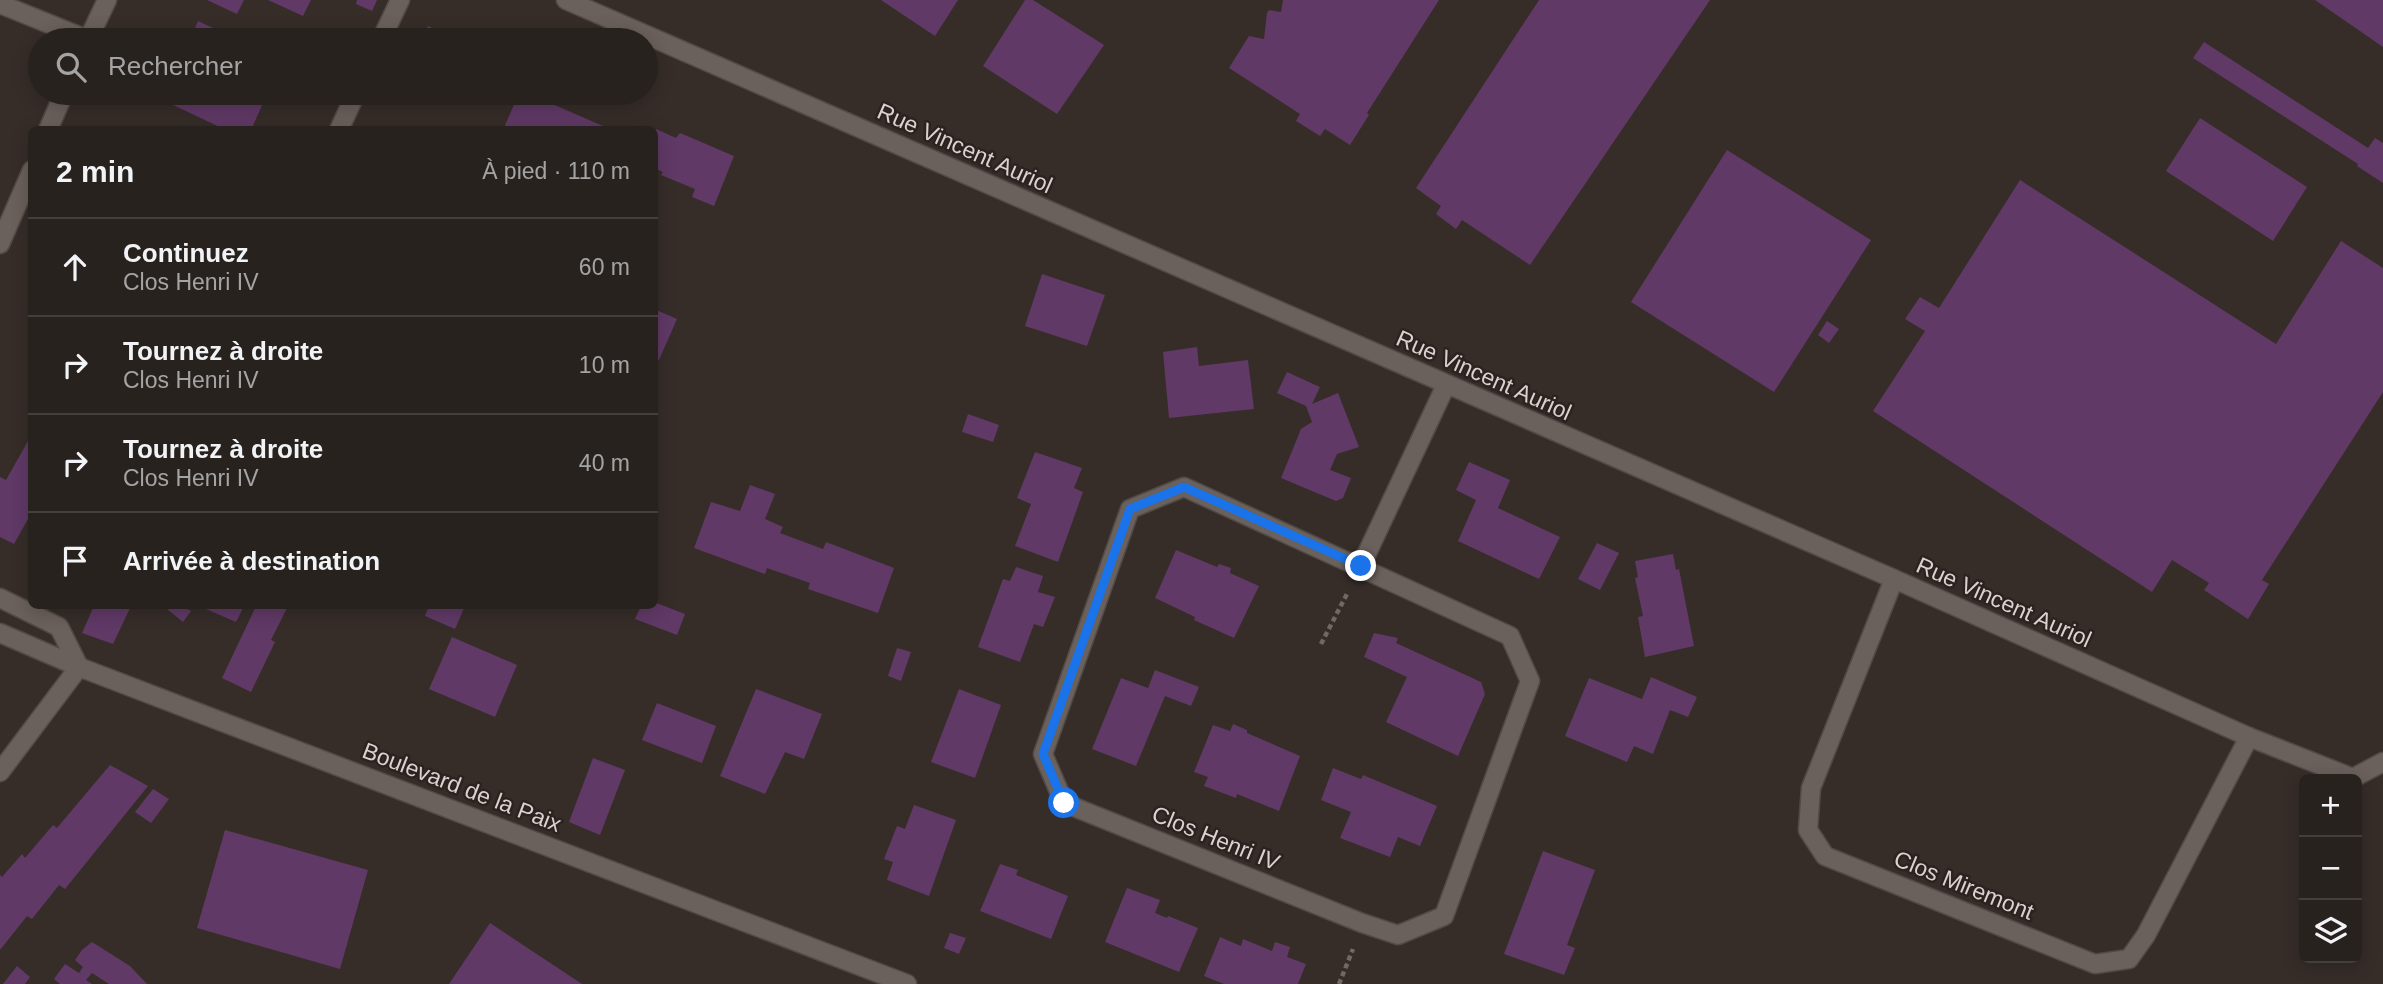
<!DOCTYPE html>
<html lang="fr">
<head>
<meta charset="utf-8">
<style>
  body { margin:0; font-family:Arial,sans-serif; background:#302a28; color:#f1f3f6 }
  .controls { position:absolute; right:21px; bottom:21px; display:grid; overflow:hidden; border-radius:10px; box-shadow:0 4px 18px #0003 }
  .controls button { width:63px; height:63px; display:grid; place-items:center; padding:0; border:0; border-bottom:2px solid #443f3d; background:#28221f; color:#f1f3f6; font:35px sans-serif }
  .stop { position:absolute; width:21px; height:21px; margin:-16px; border:5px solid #1a73e8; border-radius:50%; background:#fff }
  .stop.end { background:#1a73e8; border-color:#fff; box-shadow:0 2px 7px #0008 }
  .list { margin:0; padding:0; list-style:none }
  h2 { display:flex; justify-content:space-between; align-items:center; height:91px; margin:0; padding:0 28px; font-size:30px }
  h2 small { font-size:23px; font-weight:400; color:#a5a4a4 }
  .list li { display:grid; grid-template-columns:46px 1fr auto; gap:21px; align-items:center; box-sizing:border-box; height:98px; padding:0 28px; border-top:2px solid #443f3d }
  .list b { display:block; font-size:26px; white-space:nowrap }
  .list p { margin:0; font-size:23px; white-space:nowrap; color:#a5a4a4 }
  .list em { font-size:23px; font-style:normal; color:#a5a4a4 }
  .icon { flex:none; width:38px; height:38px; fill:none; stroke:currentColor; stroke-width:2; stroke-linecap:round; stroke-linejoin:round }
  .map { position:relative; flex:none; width:2383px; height:984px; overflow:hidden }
  .search { position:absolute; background:#28221f; box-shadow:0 4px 18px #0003; left:28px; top:28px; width:630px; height:77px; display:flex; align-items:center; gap:18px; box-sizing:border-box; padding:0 24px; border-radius:38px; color:#a5a4a4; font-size:26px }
  .panel { position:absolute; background:#28221f; box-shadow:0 4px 18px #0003; left:28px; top:126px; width:630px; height:483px; border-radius:10px }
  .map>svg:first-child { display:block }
  .building { fill:#603966 }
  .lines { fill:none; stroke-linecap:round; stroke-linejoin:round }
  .minor-casing { stroke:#514a47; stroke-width:21 }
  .tertiary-casing { stroke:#514a47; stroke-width:21 }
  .secondary-casing { stroke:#514a47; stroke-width:21 }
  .path { stroke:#706865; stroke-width:4.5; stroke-dasharray:5 3.5; stroke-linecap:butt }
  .minor { stroke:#6a605c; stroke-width:18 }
  .tertiary { stroke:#6a605c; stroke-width:18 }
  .secondary { stroke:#6a605c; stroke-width:18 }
  .route { stroke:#1a73e8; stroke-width:9 }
  .labels { text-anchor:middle; stroke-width:5; stroke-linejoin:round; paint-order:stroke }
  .street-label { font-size:23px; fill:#d8d2d0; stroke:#2c2320 }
</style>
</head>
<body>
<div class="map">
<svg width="2383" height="984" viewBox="0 0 2383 984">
  <rect width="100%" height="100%" fill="#362d29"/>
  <!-- building -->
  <g class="building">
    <path d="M207,0H244L237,14Z"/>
    <path d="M268,0H311L303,16Z"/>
    <path d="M357,0H377L372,11L356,4Z"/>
    <path d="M881,0H958L935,36Z"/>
    <path d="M1025,0H1033L1104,45L1057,114L983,66Z"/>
    <path d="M1283,0H1439L1367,113L1369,115L1350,145L1325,129L1320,136L1296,121L1300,114L1229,68L1249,36L1264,39L1267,13L1269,10L1281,12Z"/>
    <path d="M1539,0H1710L1530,265L1462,220L1456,229L1436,214L1441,206L1416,188Z"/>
    <path d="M2315,0H2383V47Z"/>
    <path d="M198,21L239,40H190Z"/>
    <path d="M428,26L459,40H421Z"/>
    <path d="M2204,42L2368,148L2375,138L2383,143V183L2357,166L2358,164L2193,58Z"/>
    <path d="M176,93H264L267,94L251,130H226L171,104Z"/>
    <path d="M519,93H527L603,126L601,130H503Z"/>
    <path d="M2200,118L2307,187L2273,241L2166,171Z"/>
    <path d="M656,129L676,138L680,133L734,156L714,206L692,197L695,189L661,175L663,172L654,168Z"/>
    <path d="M1727,150L1871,240L1774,392L1631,302Z"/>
    <path d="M2020,180L2276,344L2341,241L2383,268V392L2262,580L2269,584L2248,619L2204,590L2209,583L2172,560L2152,592L1873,411L1925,331L1905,319L1920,297L1939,308Z"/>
    <path d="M1042,274L1105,295L1087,346L1025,326Z"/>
    <path d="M654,309L677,319L659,360L654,358Z"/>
    <path d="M1827,321L1839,329L1829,343L1818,335Z"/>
    <path d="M1197,347L1199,366L1248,360L1254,409L1169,418L1163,352Z"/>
    <path d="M1287,372L1320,387L1312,404L1338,393L1359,447L1337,454L1330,470L1351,478L1343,498L1336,501L1281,478L1301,429L1312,422L1306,406L1277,393Z"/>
    <path d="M968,414L999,425L993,442L962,432Z"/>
    <path d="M32,434V512L14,544L0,537V477L6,480Z"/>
    <path d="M1035,452L1082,468L1074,488L1083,492L1058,562L1015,546L1031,504L1017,498Z"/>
    <path d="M1469,462L1510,480L1498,508L1560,537L1539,579L1458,541L1476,500L1456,490Z"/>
    <path d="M750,485L775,494L765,519L783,527L780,533L823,549L826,542L894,568L878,613L808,589L810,583L767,568L765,574L694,548L711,502L740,511Z"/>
    <path d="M1597,543L1619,553L1600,590L1578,579Z"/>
    <path d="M1176,550L1217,567L1219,564L1231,568L1230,573L1259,586L1234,638L1194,620L1195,617L1155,598Z"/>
    <path d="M1673,554L1676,570L1679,569L1694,646L1645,657L1638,617L1643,616L1635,578L1638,577L1635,561Z"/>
    <path d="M1016,567L1043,576L1038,592L1055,597L1043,627L1034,624L1020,662L978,647L1003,579L1010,581Z"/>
    <path d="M654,602L685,614L677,635L635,619L641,606H654Z"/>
    <path d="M94,606H131L113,644L82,633Z"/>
    <path d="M170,606H183L191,611L183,622L167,609Z"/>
    <path d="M199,606H244L236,622Z"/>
    <path d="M256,606H288L271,640L275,642L251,692L222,678Z"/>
    <path d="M429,606H465L455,629L425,616Z"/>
    <path d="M1374,633L1398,638L1396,643L1481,682L1485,694L1458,756L1386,722L1407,677L1364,657Z"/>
    <path d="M452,637L517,665L495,717L429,689Z"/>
    <path d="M897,648L911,652L901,681L888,676Z"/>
    <path d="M1155,670L1199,687L1191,706L1165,696L1136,766L1092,749L1121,678L1148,688Z"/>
    <path d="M1651,677L1697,697L1688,717L1670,710L1653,754L1634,746L1627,762L1565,736L1589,678L1642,699Z"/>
    <path d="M756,689L822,714L804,759L785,752L765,794L720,776Z"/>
    <path d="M959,689L1001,705L975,778L931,762Z"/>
    <path d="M657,703L716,726L702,763L642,740Z"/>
    <path d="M1233,724L1247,730V733L1300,756L1279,811L1237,794L1236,798L1204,786L1208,777L1194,772L1213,725L1230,731Z"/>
    <path d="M593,758L625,770L600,835L569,822Z"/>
    <path d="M110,765L148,786L65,889L59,885L32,919L27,916L0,950V875L2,877L22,854L25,858L53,825L57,828Z"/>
    <path d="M1333,768L1361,779L1363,775L1437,806L1420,846L1398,837L1390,857L1340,838L1351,812L1321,800Z"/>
    <path d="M153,789L169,799L151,823L135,812Z"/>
    <path d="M914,805L956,820L929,896L887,880L893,862L884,859L897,826L905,829Z"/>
    <path d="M225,830L368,870L340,969L197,928Z"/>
    <path d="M1543,851L1595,870L1567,945L1575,948L1564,975L1504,954Z"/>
    <path d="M1000,864L1018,870L1016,875L1068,896L1051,939L980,911Z"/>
    <path d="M1127,888L1160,900L1155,913L1167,918L1168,916L1198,928L1179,972L1105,942Z"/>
    <path d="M490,923L582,984H449Z"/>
    <path d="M950,933L966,938L959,954L944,948Z"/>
    <path d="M1220,937L1241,946L1243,939L1272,951L1275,942L1290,947L1287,957L1306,964L1298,984H1224L1204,976Z"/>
    <path d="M92,942L130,966L147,984H109L92,973L86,980L92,984H60L54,979L65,964L79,973L83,967L75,960L82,950Z"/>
    <path d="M17,966L30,977L25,984H3Z"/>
  </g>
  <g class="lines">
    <defs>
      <g id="minor">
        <path d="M566,0L1894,579L2249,737L2353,778L2383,762"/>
        <path d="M0,4L89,40"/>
        <path d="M381,40L400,0"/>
        <path d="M339,130L356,93"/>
        <path d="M1184,487L1510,636L1530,681L1444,916L1398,935L1362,923L1064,803L1043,754L1130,509Z"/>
        <path d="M1361,566L1446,385"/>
        <path d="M1894,579L1811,788L1808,830L1825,856L2095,964L2129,959L2146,935L2249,737"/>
        <path d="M0,772L79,667"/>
      </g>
      <g id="tertiary">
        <path d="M88,40L107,0"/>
        <path d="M48,130L64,93"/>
        <path d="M0,244L32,170"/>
      </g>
      <g id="secondary">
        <path d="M0,598L59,627L79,667"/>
        <path d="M0,633L79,667L907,984"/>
      </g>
    </defs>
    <!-- minor casing -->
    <use href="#minor" class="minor-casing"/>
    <!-- tertiary casing -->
    <use href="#tertiary" class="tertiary-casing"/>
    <!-- secondary casing -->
    <use href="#secondary" class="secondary-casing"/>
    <!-- path -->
    <g class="path">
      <path d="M1321,644L1348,592"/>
      <path d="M1339,984L1353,949"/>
    </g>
    <!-- minor -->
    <use href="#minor" class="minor"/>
    <!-- tertiary -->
    <use href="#tertiary" class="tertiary"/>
    <!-- secondary -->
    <use href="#secondary" class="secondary"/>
  </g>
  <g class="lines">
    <!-- route -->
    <path class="route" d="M1064,803L1043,754L1130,509L1184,487L1361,566"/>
  </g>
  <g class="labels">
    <!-- street labels -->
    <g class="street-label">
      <text transform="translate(965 148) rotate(24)" y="8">Rue Vincent Auriol</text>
      <text transform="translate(1484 375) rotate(24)" y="8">Rue Vincent Auriol</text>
      <text transform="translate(2004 602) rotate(24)" y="8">Rue Vincent Auriol</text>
      <text transform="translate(462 787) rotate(21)" y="8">Boulevard de la Paix</text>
      <text transform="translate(1216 838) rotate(22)" y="8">Clos Henri IV</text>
      <text transform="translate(1964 885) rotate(22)" y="8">Clos Miremont</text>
    </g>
  </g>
</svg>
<div class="controls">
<button>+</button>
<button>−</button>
<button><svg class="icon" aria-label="layers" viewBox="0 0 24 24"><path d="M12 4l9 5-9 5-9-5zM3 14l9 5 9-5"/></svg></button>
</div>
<div class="stop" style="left:1064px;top:803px"></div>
<div class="stop end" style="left:1361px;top:566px"></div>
<div class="search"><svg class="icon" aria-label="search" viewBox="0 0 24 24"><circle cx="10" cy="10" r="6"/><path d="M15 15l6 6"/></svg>Rechercher</div>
<section class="panel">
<h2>2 min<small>À pied · 110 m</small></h2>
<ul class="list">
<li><svg class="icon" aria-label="ahead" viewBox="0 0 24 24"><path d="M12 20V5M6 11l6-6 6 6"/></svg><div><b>Continuez</b><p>Clos Henri IV</p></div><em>60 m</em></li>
<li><svg class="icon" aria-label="right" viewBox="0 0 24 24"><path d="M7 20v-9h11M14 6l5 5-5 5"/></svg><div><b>Tournez à droite</b><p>Clos Henri IV</p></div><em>10 m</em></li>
<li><svg class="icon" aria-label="right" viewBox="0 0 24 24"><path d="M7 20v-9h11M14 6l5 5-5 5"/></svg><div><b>Tournez à droite</b><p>Clos Henri IV</p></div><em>40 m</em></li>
<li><svg class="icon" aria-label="arrive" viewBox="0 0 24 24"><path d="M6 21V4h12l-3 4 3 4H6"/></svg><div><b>Arrivée à destination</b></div></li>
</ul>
</section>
</div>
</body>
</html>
